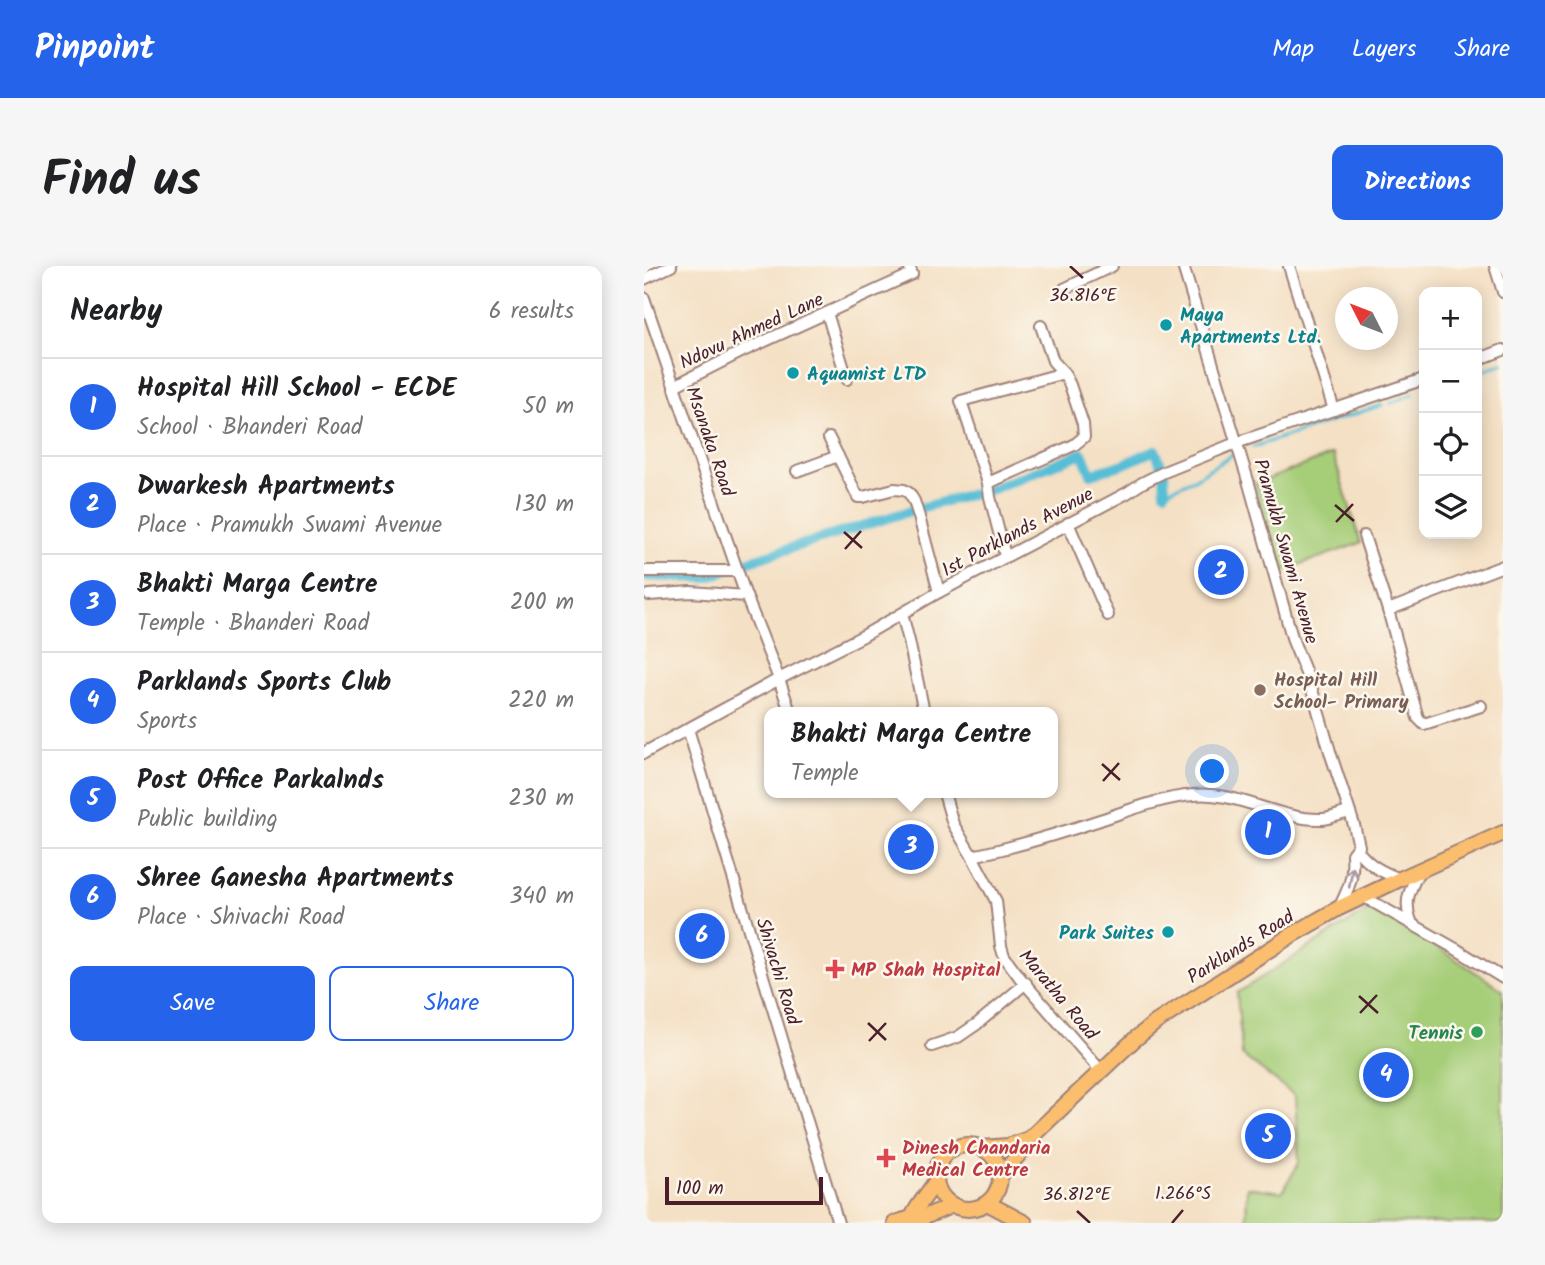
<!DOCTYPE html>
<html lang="en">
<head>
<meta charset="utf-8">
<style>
  body { margin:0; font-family:Kalam,sans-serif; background:#f6f6f6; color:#202124 }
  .controls { position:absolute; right:21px; top:21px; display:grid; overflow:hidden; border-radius:14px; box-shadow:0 4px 18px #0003 }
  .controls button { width:63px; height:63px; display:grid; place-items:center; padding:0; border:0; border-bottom:2px solid #e0e0e0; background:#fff; color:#202124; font:35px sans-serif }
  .compass { position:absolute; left:691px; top:21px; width:63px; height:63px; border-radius:50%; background:#fff; box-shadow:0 4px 18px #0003; rotate:312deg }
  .scale { position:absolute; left:21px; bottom:18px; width:158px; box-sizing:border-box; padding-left:7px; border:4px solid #4a1f2b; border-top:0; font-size:19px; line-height:24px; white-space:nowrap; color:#4a1f2b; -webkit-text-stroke:5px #fbf7ec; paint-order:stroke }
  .you { position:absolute; left:569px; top:506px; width:24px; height:24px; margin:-18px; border:5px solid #fff; border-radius:50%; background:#1a73e8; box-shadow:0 0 0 10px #1a73e833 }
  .badge { display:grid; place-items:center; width:46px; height:46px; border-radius:50%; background:#2563eb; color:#fff; font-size:23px; font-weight:700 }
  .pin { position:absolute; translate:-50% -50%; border:4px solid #fff; box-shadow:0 2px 7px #0006 }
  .popup { position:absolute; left:120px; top:441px; width:294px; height:91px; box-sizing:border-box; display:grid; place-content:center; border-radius:14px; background:#fff; filter:drop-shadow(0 2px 5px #0005); font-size:23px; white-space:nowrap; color:#757577 }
  .popup b { font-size:26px; color:#202124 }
  .popup::after { content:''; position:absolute; left:50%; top:100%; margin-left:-14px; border:14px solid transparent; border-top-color:#fff }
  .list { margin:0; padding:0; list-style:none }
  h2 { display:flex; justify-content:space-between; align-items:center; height:91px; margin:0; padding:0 28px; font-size:30px }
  h2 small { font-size:23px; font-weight:400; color:#757577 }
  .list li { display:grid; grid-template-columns:46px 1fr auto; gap:21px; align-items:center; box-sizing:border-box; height:98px; padding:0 28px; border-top:2px solid #e0e0e0 }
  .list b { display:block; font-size:26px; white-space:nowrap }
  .list p { margin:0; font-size:23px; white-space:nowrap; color:#757577 }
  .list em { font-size:23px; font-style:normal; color:#757577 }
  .actions { display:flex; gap:14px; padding:21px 28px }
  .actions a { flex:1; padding:16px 0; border:2px solid #2563eb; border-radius:14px; text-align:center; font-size:24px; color:#2563eb }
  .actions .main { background:#2563eb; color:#fff }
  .icon { flex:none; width:38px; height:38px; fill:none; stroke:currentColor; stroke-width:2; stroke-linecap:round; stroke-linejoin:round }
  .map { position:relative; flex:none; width:859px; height:957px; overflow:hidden; border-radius:14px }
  header { display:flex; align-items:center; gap:42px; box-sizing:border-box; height:98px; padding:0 35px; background:#2563eb; color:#fff }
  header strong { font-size:33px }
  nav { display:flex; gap:38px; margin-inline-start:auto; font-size:24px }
  .intro { display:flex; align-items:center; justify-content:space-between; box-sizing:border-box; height:168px; padding:0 42px }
  h1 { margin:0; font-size:49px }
  .button { padding:18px 32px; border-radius:14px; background:#2563eb; color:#fff; font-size:24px; font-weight:700 }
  main { display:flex; gap:42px; padding:0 42px }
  aside { flex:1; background:#fff; border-radius:14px; box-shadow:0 4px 18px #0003 }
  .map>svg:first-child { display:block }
  .green { fill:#a6cd78; stroke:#787652; stroke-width:2 }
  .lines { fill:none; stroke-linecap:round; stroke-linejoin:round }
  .stream { stroke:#58bed6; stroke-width:3.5 }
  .canal { stroke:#58bed6; stroke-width:10 }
  .minor-casing { stroke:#9f8078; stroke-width:14 }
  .major-casing { stroke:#9f8078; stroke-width:18 }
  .minor { stroke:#fff; stroke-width:10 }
  .major { stroke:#fabe6e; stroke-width:14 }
  .oneway { stroke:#ae9aa0 }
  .ticks { fill:none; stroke:#4a1f2b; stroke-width:2.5 }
  .culture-dot { fill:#0f9aa8; stroke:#fbf7ec; stroke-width:2.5 }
  .education-dot { fill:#8d6e63; stroke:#fbf7ec; stroke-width:2.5 }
  .health-dot { fill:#e0444e; stroke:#fbf7ec; stroke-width:2.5 }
  .leisure-dot { fill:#2e9e5b; stroke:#fbf7ec; stroke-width:2.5 }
  .labels { text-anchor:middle; stroke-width:5; stroke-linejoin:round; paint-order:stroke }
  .culture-label { font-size:19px; font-weight:bold; fill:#0d838f; stroke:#fbf7ec; text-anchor:start }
  .street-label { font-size:19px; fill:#4a1f2b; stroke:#fbf7ec }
  .education-label { font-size:19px; font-weight:bold; fill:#785e54; stroke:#fbf7ec; text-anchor:start }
  .health-label { font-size:19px; font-weight:bold; fill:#be3a42; stroke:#fbf7ec; text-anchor:start }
  .leisure-label { font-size:19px; font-weight:bold; fill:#27864d; stroke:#fbf7ec; text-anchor:end }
  .ticks-label { font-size:18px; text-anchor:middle; fill:#4a1f2b; stroke:#fbf7ec; stroke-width:5; stroke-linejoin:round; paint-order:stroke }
</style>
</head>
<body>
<header>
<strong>Pinpoint</strong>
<nav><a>Map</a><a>Layers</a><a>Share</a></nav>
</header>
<div class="intro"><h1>Find us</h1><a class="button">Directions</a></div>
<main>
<aside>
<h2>Nearby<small>6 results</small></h2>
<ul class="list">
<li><span class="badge">1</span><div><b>Hospital Hill School - ECDE</b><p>School · Bhanderi Road</p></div><em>50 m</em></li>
<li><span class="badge">2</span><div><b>Dwarkesh Apartments</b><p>Place · Pramukh Swami Avenue</p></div><em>130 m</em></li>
<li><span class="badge">3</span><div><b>Bhakti Marga Centre</b><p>Temple · Bhanderi Road</p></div><em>200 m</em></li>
<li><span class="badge">4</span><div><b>Parklands Sports Club</b><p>Sports</p></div><em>220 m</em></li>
<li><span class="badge">5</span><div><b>Post Office Parkalnds</b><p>Public building</p></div><em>230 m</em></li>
<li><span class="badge">6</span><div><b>Shree Ganesha Apartments</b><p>Place · Shivachi Road</p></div><em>340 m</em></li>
</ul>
<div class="actions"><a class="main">Save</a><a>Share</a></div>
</aside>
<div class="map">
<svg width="859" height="957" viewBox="0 0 859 957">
  <rect width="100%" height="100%" fill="#fbf7ec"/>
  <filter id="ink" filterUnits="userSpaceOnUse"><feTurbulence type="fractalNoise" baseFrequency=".0143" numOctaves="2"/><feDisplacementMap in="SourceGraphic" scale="14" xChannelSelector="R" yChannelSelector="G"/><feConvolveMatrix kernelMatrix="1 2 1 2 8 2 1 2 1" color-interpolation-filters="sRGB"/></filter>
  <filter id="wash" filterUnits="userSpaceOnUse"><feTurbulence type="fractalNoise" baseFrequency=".00686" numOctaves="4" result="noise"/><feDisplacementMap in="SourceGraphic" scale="28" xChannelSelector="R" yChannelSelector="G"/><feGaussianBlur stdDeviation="1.57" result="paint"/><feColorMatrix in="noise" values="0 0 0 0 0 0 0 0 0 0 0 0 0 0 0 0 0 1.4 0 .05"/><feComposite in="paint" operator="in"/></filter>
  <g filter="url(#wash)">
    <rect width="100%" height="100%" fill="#f4e0c4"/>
    <!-- green -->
    <g class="green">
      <path d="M689,188L717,277L635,306L611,218Z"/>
      <path d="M730,640L859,724V957H602L603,921L638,926L655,897L651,830L598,789L593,727Z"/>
    </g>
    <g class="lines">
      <!-- stream -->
      <g class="stream">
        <path d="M833,107L859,97"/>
        <path d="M747,137L769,128"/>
        <path d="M609,181L738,139"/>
        <path d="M521,226L552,212L589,188"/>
      </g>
      <!-- canal -->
      <path class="canal" d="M0,310L62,312L99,297L276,242L348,223L438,187L447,208L480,198L511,184L520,206L521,226"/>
    </g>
  </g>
  <g filter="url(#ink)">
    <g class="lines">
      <defs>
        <g id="minor">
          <path d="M539,0L605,218L649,375L666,417L687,489L710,559L715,580L714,585C726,600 738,606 756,613"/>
          <path d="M645,0L690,144"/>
          <path d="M851,0L859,26"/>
          <path d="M0,13L27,0"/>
          <path d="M420,23L468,0"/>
          <path d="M0,32L102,330"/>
          <path d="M183,47L203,113"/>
          <path d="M833,94L859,84"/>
          <path d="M30,120L97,86L268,8L265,0"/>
          <path d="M185,172L214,231H219L250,223L260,224L265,227L270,235L275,251L295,326"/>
          <path d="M153,205L194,190"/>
          <path d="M344,217L430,179L440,171L439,158L426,119L420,107L409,95L397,60"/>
          <path d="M424,257L464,349"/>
          <path d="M720,270L744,344L774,452L780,458L837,440"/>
          <path d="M361,290L346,231L344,217L317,135L420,107"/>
          <path d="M0,305H93"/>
          <path d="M5,329L47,326L102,330L135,413L146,446"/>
          <path d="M744,344L859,300"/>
          <path d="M258,348L265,375L280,446"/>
          <path d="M44,463L194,957"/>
          <path d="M0,487L135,413L219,370L295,326L483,227L498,217L520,206L592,177L780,113"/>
          <path d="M300,527L309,558L328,590C372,581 414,568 456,554C486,544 517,532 549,529C592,524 635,555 679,553C688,552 696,548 705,546"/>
          <path d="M328,590L352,635L357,680L360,690L377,713L457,805"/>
          <path d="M720,631L812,683L859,712"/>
          <path d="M695,642C705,622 710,611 708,588L714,580"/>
          <path d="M768,658C759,635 765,626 775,605"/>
          <path d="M288,780L314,771L333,758L382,717"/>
        </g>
        <g id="major">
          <circle cx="324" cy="911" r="32"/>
          <path d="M338,882L364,880L385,873"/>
          <path d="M356,910L384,878L385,873L491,773L511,757L648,669L695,642L756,613L859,567"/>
          <path d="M343,937L381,957"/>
          <path d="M268,952C271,942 286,925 292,915"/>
          <path d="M251,957L268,952L273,954L309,939"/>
        </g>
      </defs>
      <!-- minor casing -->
      <use href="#minor" class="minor-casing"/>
      <!-- major casing -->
      <use href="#major" class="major-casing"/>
      <!-- minor -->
      <use href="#minor" class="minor"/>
      <!-- major -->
      <use href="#major" class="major"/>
    </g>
    <!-- one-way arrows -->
    <defs><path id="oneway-shaft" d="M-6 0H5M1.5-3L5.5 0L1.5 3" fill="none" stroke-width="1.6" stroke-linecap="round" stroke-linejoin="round" transform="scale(1.75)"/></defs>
    <use class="oneway" href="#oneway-shaft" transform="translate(707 611) rotate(-80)"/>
  </g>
  <!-- ticks -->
  <path class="ticks" d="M426,0L439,12M691,239L710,255M692,256L709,238M200,266L218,282M201,283L217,265M458,498L476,514M459,515L475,497M715,730L734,747M716,747L733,729M224,757L242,774M225,775L242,757M433,945L446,957M528,957L539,944"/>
  <!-- markers -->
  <g class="culture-dot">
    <circle cx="522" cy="59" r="7"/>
    <circle cx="149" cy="107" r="7"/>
    <circle cx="524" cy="666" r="7"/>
  </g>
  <circle class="education-dot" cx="616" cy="424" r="7"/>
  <g class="health-dot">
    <path d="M187.5 692.5h7v7h7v7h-7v7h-7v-7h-7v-7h7z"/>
    <path d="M238.5 881.5h7v7h7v7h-7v7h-7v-7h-7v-7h7z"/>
  </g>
  <circle class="leisure-dot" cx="833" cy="766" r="7"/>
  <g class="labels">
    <!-- culture labels -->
    <g class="culture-label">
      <text x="536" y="55">Maya<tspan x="536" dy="22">Apartments Ltd.</tspan></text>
      <text x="163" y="114">Aquamist LTD</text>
      <text x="510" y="673" text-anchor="end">Park Suites</text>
    </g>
    <!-- street labels -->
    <g class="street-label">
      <text transform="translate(107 64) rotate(-25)" y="7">Ndovu Ahmed Lane</text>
      <text transform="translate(67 175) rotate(71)" y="7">Msanaka Road</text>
      <text transform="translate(373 265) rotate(-28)" y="7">1st Parklands Avenue</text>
      <text transform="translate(643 285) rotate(74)" y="7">Pramukh Swami Avenue</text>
      <text transform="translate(596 680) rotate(-32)" y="7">Parklands Road</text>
      <text transform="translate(135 705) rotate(73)" y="7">Shivachi Road</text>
      <text transform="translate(415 728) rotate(50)" y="7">Maratha Road</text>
    </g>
    <!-- education labels -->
    <g class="education-label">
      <text x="630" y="420">Hospital Hill<tspan x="630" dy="22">School- Primary</tspan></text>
    </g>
    <!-- health labels -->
    <g class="health-label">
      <text x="207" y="710">MP Shah Hospital</text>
      <text x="258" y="888">Dinesh Chandaria<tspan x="258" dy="22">Medical Centre</tspan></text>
    </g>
    <!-- leisure labels -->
    <g class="leisure-label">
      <text x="819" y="773">Tennis</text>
    </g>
  </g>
  <g class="ticks-label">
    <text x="439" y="35">36.816°E</text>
    <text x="539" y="933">1.266°S</text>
    <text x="433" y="934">36.812°E</text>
  </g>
</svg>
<div class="controls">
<button>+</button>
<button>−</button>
<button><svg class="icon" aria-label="locate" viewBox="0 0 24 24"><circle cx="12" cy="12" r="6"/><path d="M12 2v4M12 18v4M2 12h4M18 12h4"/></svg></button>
<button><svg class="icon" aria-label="layers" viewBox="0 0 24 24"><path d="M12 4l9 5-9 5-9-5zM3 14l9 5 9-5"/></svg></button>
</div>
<svg class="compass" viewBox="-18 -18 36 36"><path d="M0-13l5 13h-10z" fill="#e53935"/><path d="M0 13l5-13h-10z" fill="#757577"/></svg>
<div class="scale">100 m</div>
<div class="you"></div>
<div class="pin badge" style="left:624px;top:566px">1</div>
<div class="pin badge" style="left:577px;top:306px">2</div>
<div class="pin badge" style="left:267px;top:581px">3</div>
<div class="popup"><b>Bhakti Marga Centre</b>Temple</div>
<div class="pin badge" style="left:742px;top:809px">4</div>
<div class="pin badge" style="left:624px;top:870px">5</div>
<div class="pin badge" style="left:58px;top:670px">6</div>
</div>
</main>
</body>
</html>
